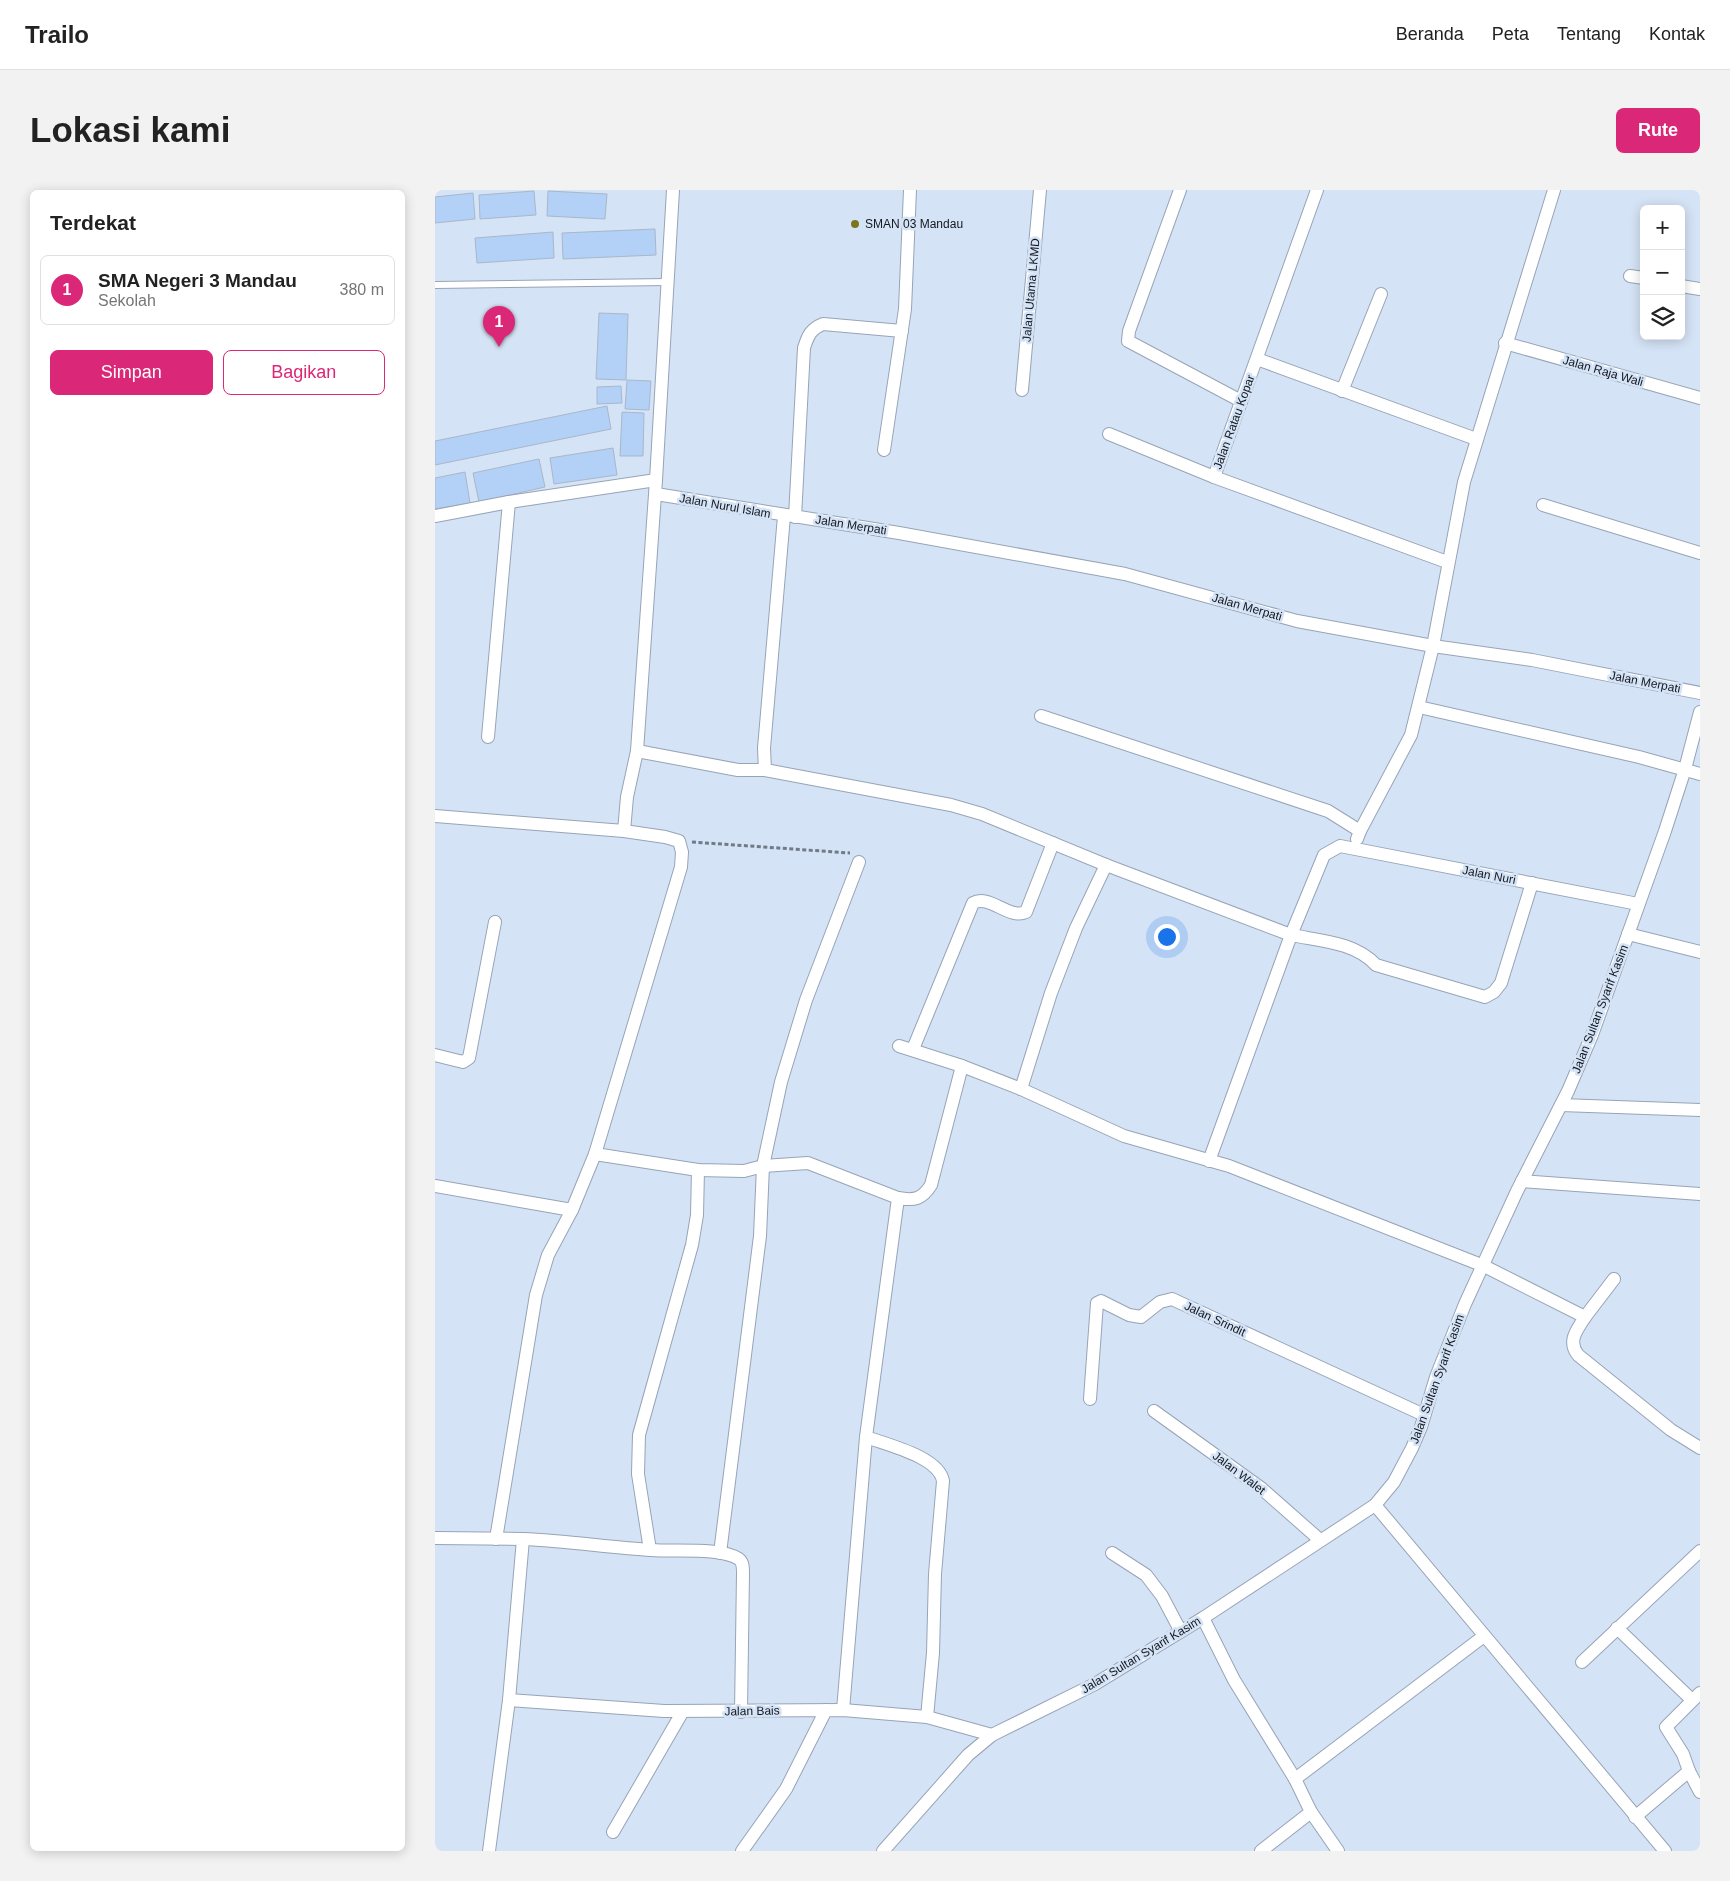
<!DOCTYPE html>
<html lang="id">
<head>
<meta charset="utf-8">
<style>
  body { margin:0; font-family:Arial,sans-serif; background:#f2f2f2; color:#222 }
  .controls { position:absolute; right:15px; top:15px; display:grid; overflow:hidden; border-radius:8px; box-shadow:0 2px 12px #0003 }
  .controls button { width:45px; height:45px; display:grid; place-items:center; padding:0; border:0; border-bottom:1px solid #e0e0e0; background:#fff; color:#222; font:25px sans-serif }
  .you { position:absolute; left:731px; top:746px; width:18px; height:18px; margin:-12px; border:4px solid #fff; border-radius:50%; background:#1a73e8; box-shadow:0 0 0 8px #1a73e833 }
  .badge { display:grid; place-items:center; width:32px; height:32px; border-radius:50%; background:#db2777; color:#fff; font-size:16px; font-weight:700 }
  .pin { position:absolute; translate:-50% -41px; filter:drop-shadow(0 1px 2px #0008) }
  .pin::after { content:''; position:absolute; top:26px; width:18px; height:15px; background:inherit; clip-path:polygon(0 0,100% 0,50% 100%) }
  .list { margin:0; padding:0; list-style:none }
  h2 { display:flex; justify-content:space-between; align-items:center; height:65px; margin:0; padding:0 20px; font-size:21px }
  h2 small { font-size:16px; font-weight:400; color:#767676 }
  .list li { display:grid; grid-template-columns:32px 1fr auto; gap:15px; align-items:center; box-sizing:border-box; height:70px; margin:0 10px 10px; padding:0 10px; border:1px solid #e0e0e0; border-radius:8px }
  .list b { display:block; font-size:19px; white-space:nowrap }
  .list p { margin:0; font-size:16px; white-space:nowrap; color:#767676 }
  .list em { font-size:16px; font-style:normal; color:#767676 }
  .actions { display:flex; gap:10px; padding:15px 20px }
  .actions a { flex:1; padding:11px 0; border:1px solid #db2777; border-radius:8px; text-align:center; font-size:18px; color:#db2777 }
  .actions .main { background:#db2777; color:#fff }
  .icon { flex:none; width:28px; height:28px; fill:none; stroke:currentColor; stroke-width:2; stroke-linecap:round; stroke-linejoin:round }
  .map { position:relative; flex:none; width:1265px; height:1661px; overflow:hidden; border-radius:8px }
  header { display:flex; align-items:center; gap:30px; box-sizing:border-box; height:70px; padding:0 25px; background:#fff; border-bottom:1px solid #e0e0e0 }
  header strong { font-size:24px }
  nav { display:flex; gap:28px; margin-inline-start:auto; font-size:18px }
  .intro { display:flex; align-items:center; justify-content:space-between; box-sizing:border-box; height:120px; padding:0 30px }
  h1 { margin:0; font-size:35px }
  .button { padding:12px 22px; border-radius:8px; background:#db2777; color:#fff; font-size:18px; font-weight:700 }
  main { display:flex; gap:30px; padding:0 30px }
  aside { flex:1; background:#fff; border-radius:8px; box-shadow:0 2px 12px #0003 }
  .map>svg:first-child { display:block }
  .building { fill:#b3d0f6; stroke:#a9b7c9 }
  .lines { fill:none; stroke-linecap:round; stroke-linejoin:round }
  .lane-casing { stroke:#97a4b6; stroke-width:8 }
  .street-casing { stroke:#97a4b6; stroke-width:14 }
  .path { stroke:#717b87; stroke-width:3; stroke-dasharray:4 2.5; stroke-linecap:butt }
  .lane { stroke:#fff; stroke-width:6 }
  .street { stroke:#fff; stroke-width:12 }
  .poi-dot { fill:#7c761a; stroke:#d5e3f6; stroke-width:2 }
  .labels { text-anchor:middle; stroke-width:5; stroke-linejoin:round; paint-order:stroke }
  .poi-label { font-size:12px; fill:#12171d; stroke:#d5e3f6; text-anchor:start }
  .street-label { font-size:12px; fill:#12171d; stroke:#d5e3f6 }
</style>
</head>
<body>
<header>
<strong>Trailo</strong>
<nav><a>Beranda</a><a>Peta</a><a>Tentang</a><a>Kontak</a></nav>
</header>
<div class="intro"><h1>Lokasi kami</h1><a class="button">Rute</a></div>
<main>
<aside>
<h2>Terdekat<small></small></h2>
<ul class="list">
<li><span class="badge">1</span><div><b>SMA Negeri 3 Mandau</b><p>Sekolah</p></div><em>380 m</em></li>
</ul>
<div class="actions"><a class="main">Simpan</a><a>Bagikan</a></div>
</aside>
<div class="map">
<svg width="1265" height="1661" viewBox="0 0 1265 1661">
  <rect width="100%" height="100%" fill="#d5e3f6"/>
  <!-- building -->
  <g class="building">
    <path d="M99,1L101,25L45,29L44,5Z"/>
    <path d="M113,1L172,4L170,29L112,26Z"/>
    <path d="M38,3L40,29L0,33V7Z"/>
    <path d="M220,39L221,65L128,69L127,43Z"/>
    <path d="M118,42L119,68L42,73L40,48Z"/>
    <path d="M164,123L193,124L191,190L161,189Z"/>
    <path d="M192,190L216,191L214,220L190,219Z"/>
    <path d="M186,196L187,213L162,214V197Z"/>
    <path d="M172,216L176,239L0,275V251Z"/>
    <path d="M187,222L209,223L208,266H185Z"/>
    <path d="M178,258L182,285L119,294L115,268Z"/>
    <path d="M104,269L110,297L44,312L38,283Z"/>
    <path d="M30,282L35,313L0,319V288Z"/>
  </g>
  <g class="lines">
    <defs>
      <path id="lane" d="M0,95L234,92"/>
      <g id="street">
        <path d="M745,0L694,141L693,151L806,211"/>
        <path d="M882,0L779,287L1012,372"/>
        <path d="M1195,86L1209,88"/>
        <path d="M1246,96L1265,99"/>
        <path d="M1070,153L1265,208"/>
        <path d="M822,169L1041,249"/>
        <path d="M587,200L605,0"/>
        <path d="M907,201L946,104"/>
        <path d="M674,244L779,287"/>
        <path d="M449,260L470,119L475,0"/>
        <path d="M221,304L464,343L690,384L862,431L998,456L1097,470L1265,503"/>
        <path d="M1108,315L1265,363"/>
        <path d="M0,326L74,312L221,290L238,0"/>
        <path d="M360,327L369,158C373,145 376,139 388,134L467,141"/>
        <path d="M984,517L1204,567L1265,584"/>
        <path d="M606,526L893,621L925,641L922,649"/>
        <path d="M53,547L74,312"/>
        <path d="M202,561L303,580H330L329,558L349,326"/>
        <path d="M330,580L516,615L547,624L671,675L856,745L889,665L905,656L1203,714"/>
        <path d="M0,626L189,641L192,607L202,561L221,290"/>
        <path d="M925,641L976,545L998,456L1029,292L1119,0"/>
        <path d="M1193,744L1265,762"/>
        <path d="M464,856L527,876L586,899L689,946L794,976L1049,1076L1150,1127C1142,1140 1132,1151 1143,1165L1236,1240L1265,1258"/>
        <path d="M478,859L538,713C555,704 574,730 591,722L618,653"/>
        <path d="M0,865L28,872L34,868L60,732"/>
        <path d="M586,899L616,803L641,738L671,675"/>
        <path d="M1126,915L1265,920"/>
        <path d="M160,964L263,980L309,981L328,976L373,973L463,1008L431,1247L408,1520"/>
        <path d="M774,971L856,745C886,751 920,752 941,775L1050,807L1059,802L1066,793L1097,693"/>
        <path d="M1087,991L1265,1004"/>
        <path d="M0,996L137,1020"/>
        <path d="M463,1008C480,1011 487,1009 496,995L527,876"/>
        <path d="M1150,1127L1179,1089"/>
        <path d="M655,1209L662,1113L666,1111L694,1125L706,1127L725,1112L737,1109L989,1225"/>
        <path d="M719,1221L826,1298L885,1350"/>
        <path d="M431,1247C453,1255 504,1267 508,1291L500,1384L498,1463L492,1527"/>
        <path d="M940,1315L1230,1661"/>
        <path d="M0,1348L88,1349L74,1510L54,1661"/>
        <path d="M61,1349L101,1105L113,1065L137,1020L160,964L246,677L247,662L244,651L230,647L189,641"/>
        <path d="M88,1349C131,1351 173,1357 217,1360C239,1362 285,1357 304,1369C308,1372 308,1378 308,1383L306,1522"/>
        <path d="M215,1360L203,1284L204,1245L257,1055L262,1025L263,980"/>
        <path d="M285,1363L325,1046L328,976L346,892L371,810L424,672"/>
        <path d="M677,1363L711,1385L727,1406L745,1440"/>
        <path d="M768,1428L799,1490L860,1589L876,1622L826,1661"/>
        <path d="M1182,1438L1257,1510"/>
        <path d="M1147,1472L1265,1361"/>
        <path d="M74,1510L229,1521L408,1520L492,1527L557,1545"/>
        <path d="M1254,1581L1265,1602"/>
        <path d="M860,1589L1049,1446"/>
        <path d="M876,1622L903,1661"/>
        <path d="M1200,1627L1254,1581L1248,1564L1231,1537L1265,1503"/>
        <path d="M178,1642L248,1521"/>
        <path d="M307,1661L351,1599L391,1520"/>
        <path d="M448,1661L533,1565L557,1545L660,1494L768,1428L940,1315L959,1292L977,1258L986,1237L1001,1187L1030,1114L1082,1001L1133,901L1157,845L1230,641L1250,579L1265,522"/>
      </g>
    </defs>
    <!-- lane casing -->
    <use href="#lane" class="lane-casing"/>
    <!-- street casing -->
    <use href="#street" class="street-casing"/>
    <!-- path -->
    <path class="path" d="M257,652L415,663"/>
    <!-- lane -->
    <use href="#lane" class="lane"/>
    <!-- street -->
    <use href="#street" class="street"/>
  </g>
  <!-- markers -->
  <circle class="poi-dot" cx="420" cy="34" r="5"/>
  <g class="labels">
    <!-- poi labels -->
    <g class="poi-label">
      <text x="430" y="38">SMAN 03 Mandau</text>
    </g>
    <!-- street labels -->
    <g class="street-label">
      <text transform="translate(596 100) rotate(-85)" y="4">Jalan Utama LKMD</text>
      <text transform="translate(1168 181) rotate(16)" y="4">Jalan Raja Wali</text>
      <text transform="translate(799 232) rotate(-70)" y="4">Jalan Ratau Kopar</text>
      <text transform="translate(290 316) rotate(10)" y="4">Jalan Nurul Islam</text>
      <text transform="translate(416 335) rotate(9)" y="4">Jalan Merpati</text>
      <text transform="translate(812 417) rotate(16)" y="4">Jalan Merpati</text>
      <text transform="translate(1210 492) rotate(11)" y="4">Jalan Merpati</text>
      <text transform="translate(1054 685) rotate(11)" y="4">Jalan Nuri</text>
      <text transform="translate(1165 819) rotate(-69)" y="4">Jalan Sultan Syarif Kasim</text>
      <text transform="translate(780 1129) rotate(25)" y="4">Jalan Srindit</text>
      <text transform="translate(1002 1189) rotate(-70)" y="4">Jalan Sultan Syarif Kasim</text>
      <text transform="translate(804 1283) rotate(37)" y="4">Jalan Walet</text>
      <text transform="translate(706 1465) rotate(-31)" y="4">Jalan Sultan Syarif Kasim</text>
      <text transform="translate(317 1521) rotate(-1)" y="4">Jalan Bais</text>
    </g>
  </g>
</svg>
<div class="controls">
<button>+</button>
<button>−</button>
<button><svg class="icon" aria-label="layers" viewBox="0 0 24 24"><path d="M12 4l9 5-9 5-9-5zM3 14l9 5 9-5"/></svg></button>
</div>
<div class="you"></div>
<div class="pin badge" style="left:64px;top:157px">1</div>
</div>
</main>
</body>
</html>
